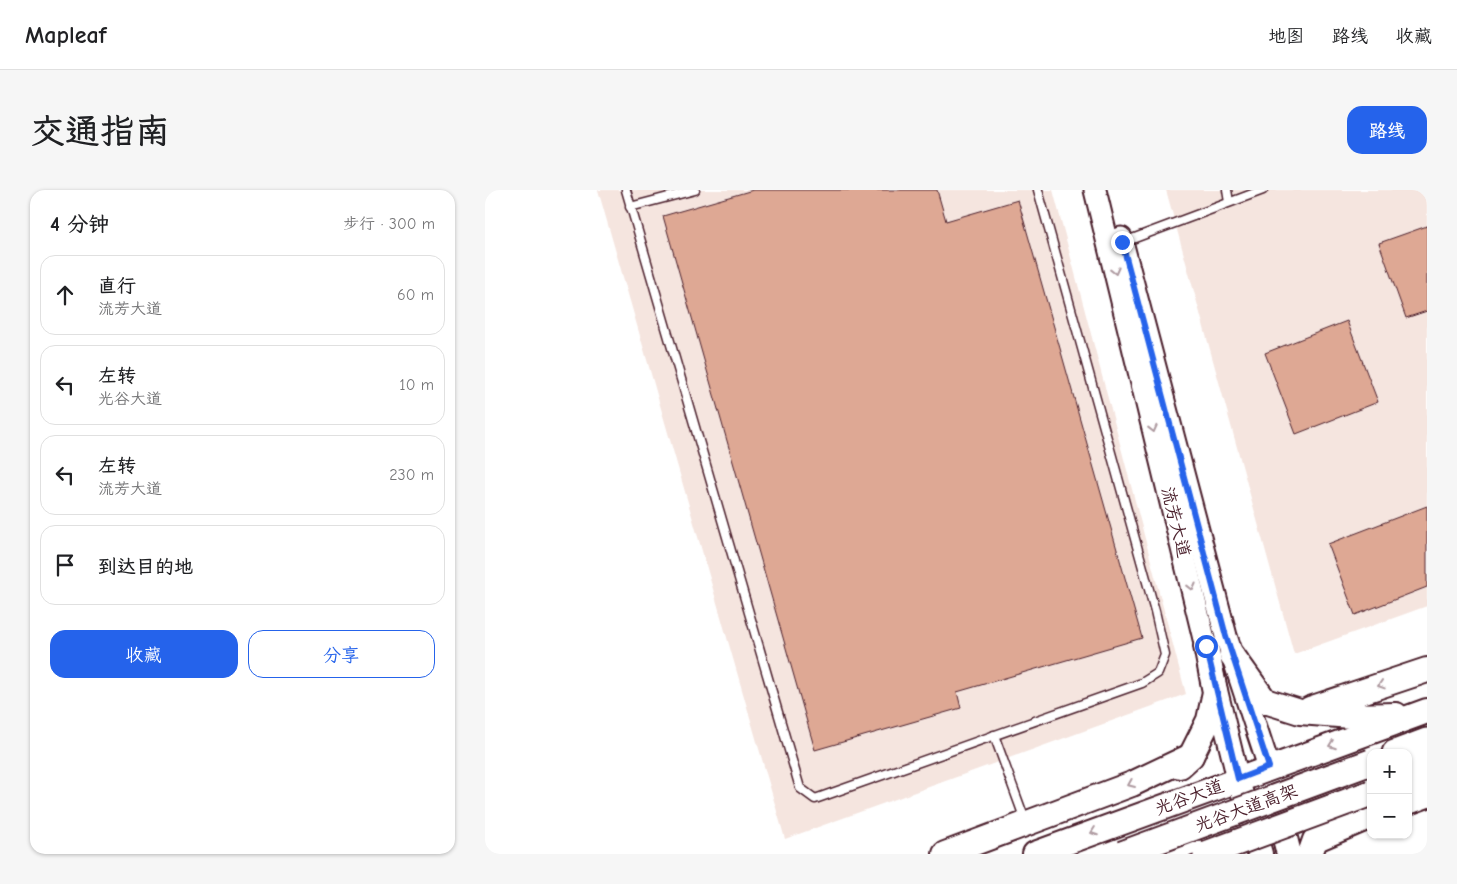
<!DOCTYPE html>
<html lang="zh">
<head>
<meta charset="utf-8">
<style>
  body { margin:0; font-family:"Comic Neue","LXGW WenKai TC",sans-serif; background:#f6f6f6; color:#202124 }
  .controls { position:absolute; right:15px; bottom:15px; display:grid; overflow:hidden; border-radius:10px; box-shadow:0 1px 4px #0004 }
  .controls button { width:45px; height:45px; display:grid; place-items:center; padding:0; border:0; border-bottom:1px solid #e0e0e0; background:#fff; color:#202124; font:25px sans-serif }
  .stop { position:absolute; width:15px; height:15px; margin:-11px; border:4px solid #2563eb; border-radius:50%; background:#fff }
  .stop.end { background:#2563eb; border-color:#fff; box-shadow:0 1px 5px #0008 }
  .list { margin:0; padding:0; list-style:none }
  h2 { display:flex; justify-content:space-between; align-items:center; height:65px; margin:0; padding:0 20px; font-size:21px }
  h2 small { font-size:16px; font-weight:400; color:#757577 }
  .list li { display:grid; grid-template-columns:32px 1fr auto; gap:15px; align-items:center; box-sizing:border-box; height:80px; margin:0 10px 10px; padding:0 10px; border:1px solid #e0e0e0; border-radius:15px }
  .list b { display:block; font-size:19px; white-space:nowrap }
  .list p { margin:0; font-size:16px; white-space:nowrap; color:#757577 }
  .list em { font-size:16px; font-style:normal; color:#757577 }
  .actions { display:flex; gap:10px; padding:15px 20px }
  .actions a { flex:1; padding:11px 0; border:1px solid #2563eb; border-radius:15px; text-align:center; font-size:18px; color:#2563eb }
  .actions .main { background:#2563eb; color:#fff }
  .icon { flex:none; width:28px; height:28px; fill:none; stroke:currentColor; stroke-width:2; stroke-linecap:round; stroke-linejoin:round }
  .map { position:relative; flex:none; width:942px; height:664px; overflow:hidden; border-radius:15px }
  header { display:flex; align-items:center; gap:30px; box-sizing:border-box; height:70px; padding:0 25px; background:#fff; border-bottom:1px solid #e0e0e0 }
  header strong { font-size:24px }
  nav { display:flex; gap:28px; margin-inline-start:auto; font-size:18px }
  .intro { display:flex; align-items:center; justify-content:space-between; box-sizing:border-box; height:120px; padding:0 30px }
  h1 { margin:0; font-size:35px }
  .button { padding:12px 22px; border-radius:15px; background:#2563eb; color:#fff; font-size:18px; font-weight:700 }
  main { display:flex; gap:30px; padding:0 30px }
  aside { flex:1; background:#fff; border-radius:15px; box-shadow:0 1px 4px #0004 }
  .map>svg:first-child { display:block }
  .built { fill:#f5e5df }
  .building { fill:#dea894; stroke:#4a1f2b }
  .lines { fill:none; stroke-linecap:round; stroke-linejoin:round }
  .service-casing { stroke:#4a1f2b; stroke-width:11 }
  .secondary-casing { stroke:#4a1f2b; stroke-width:25 }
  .primary-casing { stroke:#4a1f2b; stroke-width:28 }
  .trunk-casing { stroke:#4a1f2b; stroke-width:29 }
  .service { stroke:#fff; stroke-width:8 }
  .secondary { stroke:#fff; stroke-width:21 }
  .primary { stroke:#fff; stroke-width:24 }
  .trunk { stroke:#fff; stroke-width:25 }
  .trunk-bridge-casing { stroke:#4a1f2b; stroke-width:29; stroke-linecap:butt }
  .trunk-bridge { stroke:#fff; stroke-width:25 }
  .oneway { stroke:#ae9aa0 }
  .route { stroke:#2563eb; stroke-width:6 }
  .labels { text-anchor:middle; stroke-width:4; stroke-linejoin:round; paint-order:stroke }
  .street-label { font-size:18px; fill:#4a1f2b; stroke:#fff }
</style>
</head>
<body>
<header>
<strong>Mapleaf</strong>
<nav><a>地图</a><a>路线</a><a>收藏</a></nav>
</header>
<div class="intro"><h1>交通指南</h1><a class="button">路线</a></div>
<main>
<aside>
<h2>4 分钟<small>步行 · 300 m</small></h2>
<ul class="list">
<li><svg class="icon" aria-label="ahead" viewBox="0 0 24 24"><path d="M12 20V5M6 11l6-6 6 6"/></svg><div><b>直行</b><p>流芳大道</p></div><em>60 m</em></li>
<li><svg class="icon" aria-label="left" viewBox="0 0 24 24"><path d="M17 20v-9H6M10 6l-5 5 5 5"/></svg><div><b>左转</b><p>光谷大道</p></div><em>10 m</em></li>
<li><svg class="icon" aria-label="left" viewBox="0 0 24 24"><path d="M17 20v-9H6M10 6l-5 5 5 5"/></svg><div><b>左转</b><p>流芳大道</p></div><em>230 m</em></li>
<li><svg class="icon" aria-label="arrive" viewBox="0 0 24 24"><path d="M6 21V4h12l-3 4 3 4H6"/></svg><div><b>到达目的地</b></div></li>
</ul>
<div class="actions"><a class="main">收藏</a><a>分享</a></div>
</aside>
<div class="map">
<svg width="942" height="664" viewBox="0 0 942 664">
  <rect width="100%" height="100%" fill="#fff"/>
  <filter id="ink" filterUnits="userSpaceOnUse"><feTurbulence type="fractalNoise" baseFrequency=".02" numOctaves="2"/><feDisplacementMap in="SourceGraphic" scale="10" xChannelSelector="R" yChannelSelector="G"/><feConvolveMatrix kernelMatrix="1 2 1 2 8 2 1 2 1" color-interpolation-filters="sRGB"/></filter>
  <g filter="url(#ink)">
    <!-- built -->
    <g class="built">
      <path d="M113,0H568L701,504L300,649Z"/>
      <path d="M681,0H942V416L809,464Z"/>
    </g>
    <!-- building -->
    <g class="building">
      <path d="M268,0H452L461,31L533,10L657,448L472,502L476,518L330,560L178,26Z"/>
      <path d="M942,36V121L921,128L894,53Z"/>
      <path d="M862,131L893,212L811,244L780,163Z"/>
      <path d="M942,316V397L870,425L843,354Z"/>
    </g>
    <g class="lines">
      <defs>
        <g id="service">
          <path d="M141,0L315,598L330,609L657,493L673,483L680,465L670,421L553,0"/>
          <path d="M742,0L744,12"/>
          <path d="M145,17L210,0"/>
          <path d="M639,52L778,0"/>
          <path d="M509,545L540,630"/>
        </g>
        <g id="secondary">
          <path d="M610,0L753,589L765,630"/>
          <path d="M636,48L741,446L784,577"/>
        </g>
        <g id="primary">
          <path d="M747,465L780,511L815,522L866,526L911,525"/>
          <path d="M825,519L942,480"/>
          <path d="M923,574L942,568"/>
          <path d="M695,576L706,566L724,530L730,502L721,456"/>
          <path d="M923,612L942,605"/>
          <path d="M792,617L804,664"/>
          <path d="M765,630L775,664"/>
          <path d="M834,648L886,626"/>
          <path d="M460,664L647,594L706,566"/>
          <path d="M550,664L942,521"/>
          <path d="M676,664L765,630L886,588"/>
          <path d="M825,664L830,650L865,607"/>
        </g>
        <g id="trunk">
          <path d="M910,563L942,551"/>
          <path d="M923,590L942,583"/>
        </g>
      </defs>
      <!-- service casing -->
      <use href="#service" class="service-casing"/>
      <!-- secondary casing -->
      <use href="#secondary" class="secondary-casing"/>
      <!-- primary casing -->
      <use href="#primary" class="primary-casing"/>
      <!-- trunk casing -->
      <use href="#trunk" class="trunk-casing"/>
      <!-- service -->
      <use href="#service" class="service"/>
      <!-- secondary -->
      <use href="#secondary" class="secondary"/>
      <!-- primary -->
      <use href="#primary" class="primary"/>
      <!-- trunk -->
      <use href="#trunk" class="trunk"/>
      <defs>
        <g id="trunk-bridge">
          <path d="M637,664L886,572"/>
          <path d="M721,664L886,603"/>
        </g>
      </defs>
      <!-- trunk-bridge casing -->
      <use href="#trunk-bridge" class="trunk-bridge-casing"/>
      <!-- trunk-bridge -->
      <use href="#trunk-bridge" class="trunk-bridge"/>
    </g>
    <!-- one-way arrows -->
    <defs><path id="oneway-chevron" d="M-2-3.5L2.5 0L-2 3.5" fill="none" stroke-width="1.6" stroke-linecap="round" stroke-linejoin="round" transform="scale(1.25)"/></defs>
    <g class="oneway">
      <use href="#oneway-chevron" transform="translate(630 81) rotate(76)"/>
      <use href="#oneway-chevron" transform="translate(668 239) rotate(76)"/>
      <use href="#oneway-chevron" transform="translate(707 397) rotate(76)"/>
      <use href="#oneway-chevron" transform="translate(896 495) rotate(162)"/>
      <use href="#oneway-chevron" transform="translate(847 555) rotate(160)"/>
      <use href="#oneway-chevron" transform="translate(646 594) rotate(157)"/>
      <use href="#oneway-chevron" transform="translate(609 642) rotate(160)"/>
    </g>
  </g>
  <g class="lines" filter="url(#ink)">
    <!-- route -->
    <path class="route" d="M637,52L741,446L784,577L753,589L721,456"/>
  </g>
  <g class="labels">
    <!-- street labels -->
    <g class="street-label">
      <text transform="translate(691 332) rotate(76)" y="6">流芳大道</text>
      <text transform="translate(704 607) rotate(-20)" y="6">光谷大道</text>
      <text transform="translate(761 618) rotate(-20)" y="6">光谷大道高架</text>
    </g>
  </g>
</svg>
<div class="controls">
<button>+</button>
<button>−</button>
</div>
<div class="stop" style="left:721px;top:456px"></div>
<div class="stop end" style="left:637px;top:52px"></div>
</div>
</main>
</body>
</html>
